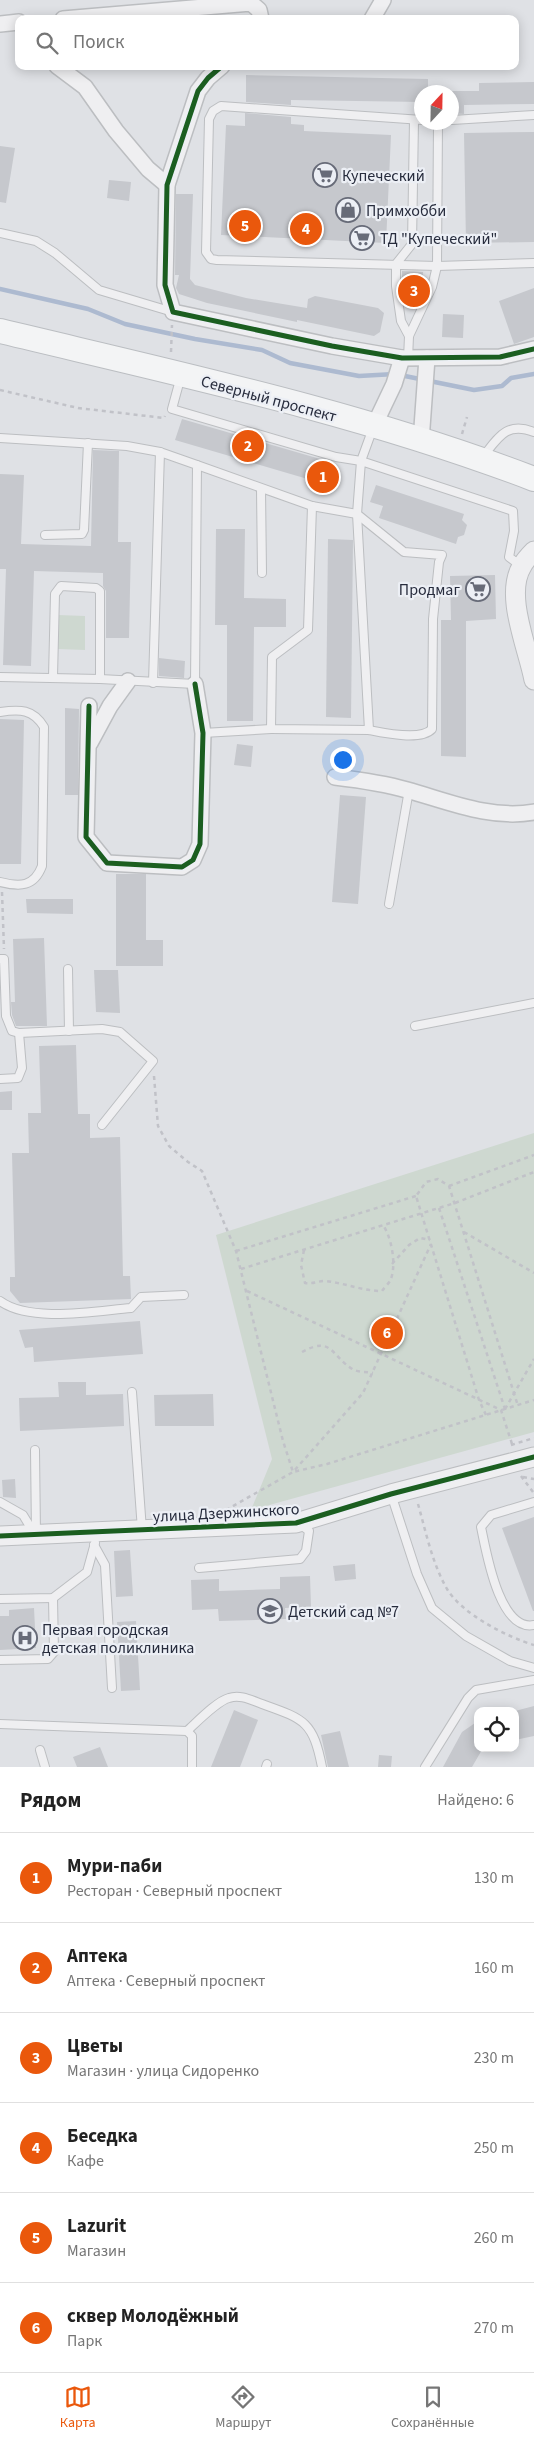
<!DOCTYPE html>
<html lang="ru">
<head>
<meta charset="utf-8">
<style>
  body { margin:0; font-family:"Source Sans 3",sans-serif; background:#f6f6f6; color:#222 }
  .controls { position:absolute; right:15px; bottom:15px; display:grid; overflow:hidden; border-radius:10px; box-shadow:0 2px 12px #0003 }
  .controls button { width:45px; height:45px; display:grid; place-items:center; padding:0; border:0; border-bottom:1px solid #e0e0e0; background:#fff; color:#222; font:25px sans-serif }
  .compass { position:absolute; left:414px; top:85px; width:45px; height:45px; border-radius:50%; background:#fff; box-shadow:0 2px 12px #0003; rotate:22deg }
  .you { position:absolute; left:342px; top:759px; width:18px; height:18px; margin:-12px; border:4px solid #fff; border-radius:50%; background:#1a73e8; box-shadow:0 0 0 8px #1a73e833 }
  .badge { display:grid; place-items:center; width:32px; height:32px; border-radius:50%; background:#ea580c; color:#fff; font-size:16px; font-weight:700 }
  .pin { position:absolute; translate:-50% -50%; border:2px solid #fff; box-shadow:0 1px 5px #0006 }
  .list { margin:0; padding:0; list-style:none }
  h2 { display:flex; justify-content:space-between; align-items:center; height:65px; margin:0; padding:0 20px; font-size:21px }
  h2 small { font-size:16px; font-weight:400; color:#767676 }
  .list li { display:grid; grid-template-columns:32px 1fr auto; gap:15px; align-items:center; box-sizing:border-box; height:90px; padding:0 20px; border-top:1px solid #e0e0e0 }
  .list b { display:block; font-size:19px; white-space:nowrap }
  .list p { margin:0; font-size:16px; white-space:nowrap; color:#767676 }
  .list em { font-size:16px; font-style:normal; color:#767676 }
  .icon { flex:none; width:28px; height:28px; fill:none; stroke:currentColor; stroke-width:2; stroke-linecap:round; stroke-linejoin:round }
  .map { position:relative; flex:none; width:534px; height:1767px; overflow:hidden }
  .search { position:absolute; background:#fff; box-shadow:0 2px 12px #0003; left:15px; right:15px; top:15px; height:55px; display:flex; align-items:center; gap:12px; box-sizing:border-box; padding:0 18px; border-radius:10px; color:#767676; font-size:19px }
  .sheet { height:605px; background:#fff }
  nav { display:flex; justify-content:space-around; align-items:center; box-sizing:border-box; height:70px; border-top:1px solid #e0e0e0; background:#fff; font-size:14px; color:#767676 }
  nav a { display:grid; justify-items:center; gap:2px }
  nav .on { color:#ea580c }
  .map>svg:first-child { display:block }
  .green { fill:#ced8d0 }
  .lines { fill:none; stroke-linecap:round; stroke-linejoin:round }
  .stream { stroke:#adbad0; stroke-width:4.5 }
  .building { fill:#c6c8cd }
  .service-casing { stroke:#bcbec1; stroke-width:10 }
  .minor-casing { stroke:#bcbec1; stroke-width:18 }
  .tertiary-casing { stroke:#bcbec1; stroke-width:21 }
  .primary-casing { stroke:#bbbec2; stroke-width:26 }
  .path { stroke:#c1c2c8; stroke-width:2.5; stroke-dasharray:4 4; stroke-linecap:butt }
  .service { stroke:#efeff1; stroke-width:8 }
  .minor { stroke:#efeff1; stroke-width:15 }
  .tertiary { stroke:#efeff1; stroke-width:19 }
  .primary { stroke:#f3f4f5; stroke-width:24 }
  .cycleway-casing { stroke:#eceff5; stroke-width:8 }
  .cycleway { stroke:#1b5e20; stroke-width:5 }
  .labels { text-anchor:middle; stroke-width:4.5; stroke-linejoin:round; paint-order:stroke }
  .poi-label { font-size:16px; fill:#272c3d; stroke:#eceff5; text-anchor:start }
  .street-label { font-size:16px; fill:#272c3d; stroke:#eceff5 }
</style>
</head>
<body>
<div class="map">
<svg width="534" height="1767" viewBox="0 0 534 1767">
  <rect width="100%" height="100%" fill="#dfe1e5"/>
  <!-- green -->
  <g class="green">
    <path d="M58,615L85,616V650L58,649Z"/>
    <path d="M534,1133V1432L251,1510L272,1459L216,1235Z"/>
  </g>
  <g class="lines">
    <!-- stream -->
    <path class="stream" d="M0,289L88,309L125,324L195,339L262,350L290,363L359,376L395,374L474,390L502,386L511,378L534,374"/>
  </g>
  <!-- building -->
  <g class="building">
    <path d="M246,75L428,79V92H422V102L291,100V105L246,102Z"/>
    <path d="M534,82V104L464,105V114L452,113V91H479V83Z"/>
    <path d="M245,113L291,117V124L304,125V131L391,135L386,243L221,235L226,125L245,126Z"/>
    <path d="M534,132V242L466,243L464,133Z"/>
    <path d="M0,146L15,148L6,203L0,202Z"/>
    <path d="M109,180L131,182L129,201L107,198Z"/>
    <path d="M176,194H193L190,279L195,285L246,298L307,308L308,299L315,296L378,308L384,313L380,332L374,336L297,320V322L207,303L179,294L176,288L179,275H175Z"/>
    <path d="M402,271L423,272L421,298L407,297L408,286H402Z"/>
    <path d="M534,288V337L514,344L499,301Z"/>
    <path d="M443,314L464,315L463,338L442,337Z"/>
    <path d="M182,419L334,463L328,485L175,440Z"/>
    <path d="M93,450L119,451L118,542H131L129,638H106V591L103,586V573L34,571L31,666L3,665L6,569H0V474L24,475L21,544L91,546Z"/>
    <path d="M376,485L464,514L462,520L467,525L464,535L458,537L456,544L379,518L383,506L370,502Z"/>
    <path d="M216,529H245L244,598L286,599V627H254L253,721H227V625H215Z"/>
    <path d="M328,539L353,540L351,718L326,717Z"/>
    <path d="M495,575L496,619L466,621V757L441,756V620H451L450,576Z"/>
    <path d="M159,658L185,661L184,678L159,676Z"/>
    <path d="M65,708L79,709L78,795H65Z"/>
    <path d="M0,719L24,720L21,864H0Z"/>
    <path d="M237,744L253,746L251,767L234,765Z"/>
    <path d="M340,795L366,797L358,904L332,902Z"/>
    <path d="M116,874H146V940H163V966H116Z"/>
    <path d="M26,899H73V914L27,913Z"/>
    <path d="M44,938L47,1026H16L12,1015L11,1002H15L13,939Z"/>
    <path d="M94,970H118L120,1013L96,1012Z"/>
    <path d="M76,1045L78,1114H90V1138L120,1137L123,1276H130L131,1299L20,1303L10,1291V1277H15L12,1153H29L28,1113H41L39,1046Z"/>
    <path d="M12,1091V1110H0V1092Z"/>
    <path d="M140,1321L143,1354L34,1362L33,1347L25,1348L19,1330Z"/>
    <path d="M58,1382H86V1395L123,1394L124,1426L20,1431L19,1398L59,1397Z"/>
    <path d="M213,1394L214,1426H155L154,1395Z"/>
    <path d="M15,1479L16,1498L3,1497L2,1480Z"/>
    <path d="M534,1517V1611H533L502,1528Z"/>
    <path d="M130,1550L133,1596L116,1597L114,1551Z"/>
    <path d="M355,1564L356,1579L335,1581L333,1566Z"/>
    <path d="M310,1576L311,1607L285,1608L286,1619L219,1621L218,1609L192,1610L191,1580L219,1579V1591L280,1589V1577Z"/>
    <path d="M34,1608L36,1648L0,1650V1616H9V1610Z"/>
    <path d="M136,1621L140,1690L121,1691L117,1622Z"/>
    <path d="M534,1706V1736L515,1740V1711Z"/>
    <path d="M234,1710L258,1720L240,1767H211Z"/>
    <path d="M478,1721V1748H483L472,1767H443L462,1732Z"/>
    <path d="M340,1731L349,1767H328L321,1735Z"/>
    <path d="M100,1747L108,1767H77L73,1757Z"/>
    <path d="M379,1755L392,1756L391,1767H378Z"/>
  </g>
  <g class="lines">
    <defs>
      <g id="service">
        <path d="M422,120L221,106L213,111L209,119L206,252L211,259L217,260L437,266L534,263"/>
        <path d="M452,120L534,115"/>
        <path d="M0,233L36,241L55,253L99,290L173,312"/>
        <path d="M409,336L401,321L396,286V264L412,244L414,120"/>
        <path d="M408,359L409,336L432,287L437,266L438,122"/>
        <path d="M181,376L172,409L336,457L361,461L373,428"/>
        <path d="M0,438L127,446L160,452L197,465L195,684L100,679L0,677"/>
        <path d="M482,458C498,438 506,421 534,432"/>
        <path d="M197,465L312,506L357,514L404,552L442,555L439,562L433,619L432,729C421,741 384,733 369,730"/>
        <path d="M261,489L262,573"/>
        <path d="M312,506L308,630L272,657L271,729L369,730L357,514L361,461L513,511L514,531L509,557L521,566"/>
        <path d="M45,535L82,534L84,530L88,443"/>
        <path d="M53,677L55,594L61,586L96,588L100,591V679"/>
        <path d="M153,683L160,452"/>
        <path d="M0,712C20,709 33,709 44,727L42,866C34,887 20,887 0,882"/>
        <path d="M203,733L271,729"/>
        <path d="M389,904L409,790"/>
        <path d="M0,959H4L6,1016L12,1031L19,1033L102,1029L120,1032L153,1061L102,1125"/>
        <path d="M68,969L69,1031"/>
        <path d="M415,1026L534,1003"/>
        <path d="M0,1079L18,1078L22,1068L19,1033"/>
        <path d="M0,1301C30,1323 95,1311 131,1308L141,1297L184,1295"/>
        <path d="M132,1392L142,1530"/>
        <path d="M35,1450L36,1535"/>
        <path d="M391,1494L417,1574L432,1608L466,1636L510,1661L534,1668"/>
        <path d="M0,1502L23,1515L34,1533"/>
        <path d="M534,1502L491,1515L481,1527C486,1550 499,1632 534,1625"/>
        <path d="M94,1545L105,1565L112,1688"/>
        <path d="M199,1568L300,1559L306,1551L309,1531L300,1524"/>
        <path d="M0,1599L53,1598L87,1572L95,1543"/>
        <path d="M0,1660L48,1659L54,1652L53,1598"/>
        <path d="M0,1724L187,1731L192,1736V1767"/>
        <path d="M187,1731C197,1722 217,1701 229,1698C240,1694 251,1700 262,1704C304,1719 313,1721 322,1767"/>
        <path d="M40,1750L45,1767"/>
        <path d="M266,1767L267,1764"/>
        <path d="M425,1767L468,1698L476,1690L534,1680"/>
      </g>
      <g id="minor">
        <path d="M63,19L251,3L259,10L261,19"/>
        <path d="M372,19L383,0"/>
        <path d="M0,24L19,22"/>
        <path d="M57,66L85,87L116,131L148,169L167,185"/>
        <path d="M222,66L208,78L198,91L167,185L165,285L173,312L332,346L402,358L500,357L534,349"/>
        <path d="M374,426L394,384L402,358"/>
        <path d="M421,441L427,358"/>
        <path d="M89,706L86,837L107,863L182,867L193,860L200,844L203,733L195,684"/>
        <path d="M90,743L110,706L128,681"/>
        <path d="M335,777C360,780 383,783 407,790C447,801 491,820 534,812"/>
      </g>
      <g id="tertiary">
        <path d="M534,551C530,555 525,560 522,566C504,595 528,648 534,680"/>
        <path d="M0,1536L296,1523L391,1494L534,1457"/>
      </g>
      <path id="primary" d="M0,331C179,374 362,413 534,479"/>
    </defs>
    <!-- service casing -->
    <use href="#service" class="service-casing"/>
    <!-- minor casing -->
    <use href="#minor" class="minor-casing"/>
    <!-- tertiary casing -->
    <use href="#tertiary" class="tertiary-casing"/>
    <!-- primary casing -->
    <use href="#primary" class="primary-casing"/>
    <!-- path -->
    <g class="path">
      <path d="M171,352L172,325"/>
      <path d="M0,390L78,408L164,418L165,416"/>
      <path d="M462,434L467,417"/>
      <path d="M2,892L4,949"/>
      <path d="M154,1076L158,1126L169,1146L188,1162L202,1171L236,1251L283,1441L293,1472L327,1464L534,1400"/>
      <path d="M449,1186L534,1155"/>
      <path d="M439,1208L505,1409"/>
      <path d="M464,1232L534,1273"/>
      <path d="M304,1250L301,1265L305,1283C313,1284 318,1281 325,1281C345,1283 362,1291 382,1291C384,1288 388,1284 390,1281C397,1267 392,1238 383,1225"/>
      <path d="M236,1251L416,1196"/>
      <path d="M392,1264L409,1245L420,1238L430,1240"/>
      <path d="M241,1269L455,1203L534,1172"/>
      <path d="M247,1291L501,1410L513,1447"/>
      <path d="M302,1352C333,1335 331,1357 354,1370C359,1372 368,1372 373,1373"/>
      <path d="M505,1409L534,1359"/>
      <path d="M486,1415L479,1400L416,1196L426,1182L438,1179L449,1186L518,1406"/>
      <path d="M511,1445L534,1438"/>
      <path d="M521,1476L533,1492"/>
      <path d="M523,1477L534,1479"/>
      <path d="M418,1504C426,1532 432,1563 447,1589C462,1614 507,1637 534,1645"/>
      <path d="M226,1510L293,1472L363,1393L431,1244"/>
    </g>
    <!-- service -->
    <use href="#service" class="service"/>
    <!-- minor -->
    <use href="#minor" class="minor"/>
    <!-- tertiary -->
    <use href="#tertiary" class="tertiary"/>
    <!-- primary -->
    <use href="#primary" class="primary"/>
    <defs>
      <g id="cycleway">
        <path d="M222,66L208,78L198,91L167,185L165,285L173,312L332,346L402,358L500,357L534,349"/>
        <path d="M89,706L86,837L107,863L182,867L193,860L200,844L203,733L195,684"/>
        <path d="M0,1536L296,1523L391,1494L534,1457"/>
      </g>
    </defs>
    <!-- cycleway casing -->
    <use href="#cycleway" class="cycleway-casing"/>
    <!-- cycleway -->
    <use href="#cycleway" class="cycleway"/>
  </g>
  <!-- icons -->
  <defs>
    <symbol id="supermarket-ring" viewBox="-11 -11 22 22"><circle r="9.5" fill="#eceff5" stroke="#676b78" stroke-width="1.5"/><path d="M-6-5.5h2.5l.6 2H6L4.5 2H-2.5L-4.4-4H-6ZM-1.5 3.2a1.3 1.3 0 1 0 .1 0ZM3 3.2a1.3 1.3 0 1 0 .1 0Z" fill="#676b78"/></symbol>
    <symbol id="shop-ring" viewBox="-11 -11 22 22"><circle r="9.5" fill="#eceff5" stroke="#676b78" stroke-width="1.5"/><path d="M-5-2.5h2.3a2.7 3.5 0 0 1 5.4 0H5L5.5 6h-11ZM-1.5-2.5h3a1.5 2.3 0 0 0-3 0Z" fill="#676b78"/></symbol>
    <symbol id="school-ring" viewBox="-11 -11 22 22"><circle r="9.5" fill="#eceff5" stroke="#676b78" stroke-width="1.5"/><path d="M0-5L7-2L0 1L-7-2ZM-4 1L0 2.5L4 1V4Q0 6-4 4Z" fill="#676b78"/></symbol>
    <symbol id="hospital-ring" viewBox="-11 -11 22 22"><circle r="9.5" fill="#eceff5" stroke="#676b78" stroke-width="1.5"/><path d="M-5-5h3v3.5h4V-5h3V5h-3V1.5h-4V5h-3Z" fill="#676b78"/></symbol>
  </defs>
  <g fill-rule="evenodd">
    <use href="#supermarket-ring" x="311" y="161" width="28" height="28"/>
    <use href="#shop-ring" x="334" y="196" width="28" height="28"/>
    <use href="#supermarket-ring" x="348" y="224" width="28" height="28"/>
    <use href="#supermarket-ring" x="464" y="575" width="28" height="28"/>
    <use href="#school-ring" x="256" y="1597" width="28" height="28"/>
    <use href="#hospital-ring" x="11" y="1624" width="28" height="28"/>
  </g>
  <g class="labels">
    <!-- poi labels -->
    <g class="poi-label">
      <text x="342" y="181">Купеческий</text>
      <text x="366" y="216">Примхобби</text>
      <text x="380" y="244">ТД "Купеческий"</text>
      <text x="460" y="595" text-anchor="end">Продмаг</text>
      <text x="288" y="1617">Детский сад №7</text>
      <text x="42" y="1635">Первая городская<tspan x="42" dy="18">детская поликлиника</tspan></text>
    </g>
    <!-- street labels -->
    <g class="street-label">
      <text transform="translate(269 398) rotate(15)" y="6">Северный проспект</text>
      <text transform="translate(226 1512) rotate(-3)" y="6">улица Дзержинского</text>
    </g>
  </g>
</svg>
<div class="controls">
<button><svg class="icon" aria-label="locate" viewBox="0 0 24 24"><circle cx="12" cy="12" r="6"/><path d="M12 2v4M12 18v4M2 12h4M18 12h4"/></svg></button>
</div>
<svg class="compass" viewBox="-18 -18 36 36"><path d="M0-13l5 13h-10z" fill="#e53935"/><path d="M0 13l5-13h-10z" fill="#767676"/></svg>
<div class="you"></div>
<div class="pin badge" style="left:323px;top:477px">1</div>
<div class="pin badge" style="left:248px;top:446px">2</div>
<div class="pin badge" style="left:414px;top:291px">3</div>
<div class="pin badge" style="left:306px;top:229px">4</div>
<div class="pin badge" style="left:245px;top:226px">5</div>
<div class="pin badge" style="left:387px;top:1333px">6</div>
<div class="search"><svg class="icon" aria-label="search" viewBox="0 0 24 24"><circle cx="10" cy="10" r="6"/><path d="M15 15l6 6"/></svg>Поиск</div>
</div>
<section class="sheet">
<h2>Рядом<small>Найдено: 6</small></h2>
<ul class="list">
<li><span class="badge">1</span><div><b>Мури-паби</b><p>Ресторан · Северный проспект</p></div><em>130 m</em></li>
<li><span class="badge">2</span><div><b>Аптека</b><p>Аптека · Северный проспект</p></div><em>160 m</em></li>
<li><span class="badge">3</span><div><b>Цветы</b><p>Магазин · улица Сидоренко</p></div><em>230 m</em></li>
<li><span class="badge">4</span><div><b>Беседка</b><p>Кафе</p></div><em>250 m</em></li>
<li><span class="badge">5</span><div><b>Lazurit</b><p>Магазин</p></div><em>260 m</em></li>
<li><span class="badge">6</span><div><b>сквер Молодёжный</b><p>Парк</p></div><em>270 m</em></li>
</ul>
</section>
<nav>
<a class="on"><svg class="icon" aria-label="map" viewBox="0 0 24 24"><path d="M3 6l6-2 6 2 6-2v14l-6 2-6-2-6 2zM9 4v14M15 6v14"/></svg>Карта</a>
<a><svg class="icon" aria-label="directions" viewBox="0 0 24 24"><path d="M12 3l9 9-9 9-9-9zM9 14v-3h6M13 9l2 2-2 2"/></svg>Маршрут</a>
<a><svg class="icon" aria-label="saved" viewBox="0 0 24 24"><path d="M7 4h10v16l-5-4-5 4z"/></svg>Сохранённые</a>
</nav>
</body>
</html>
